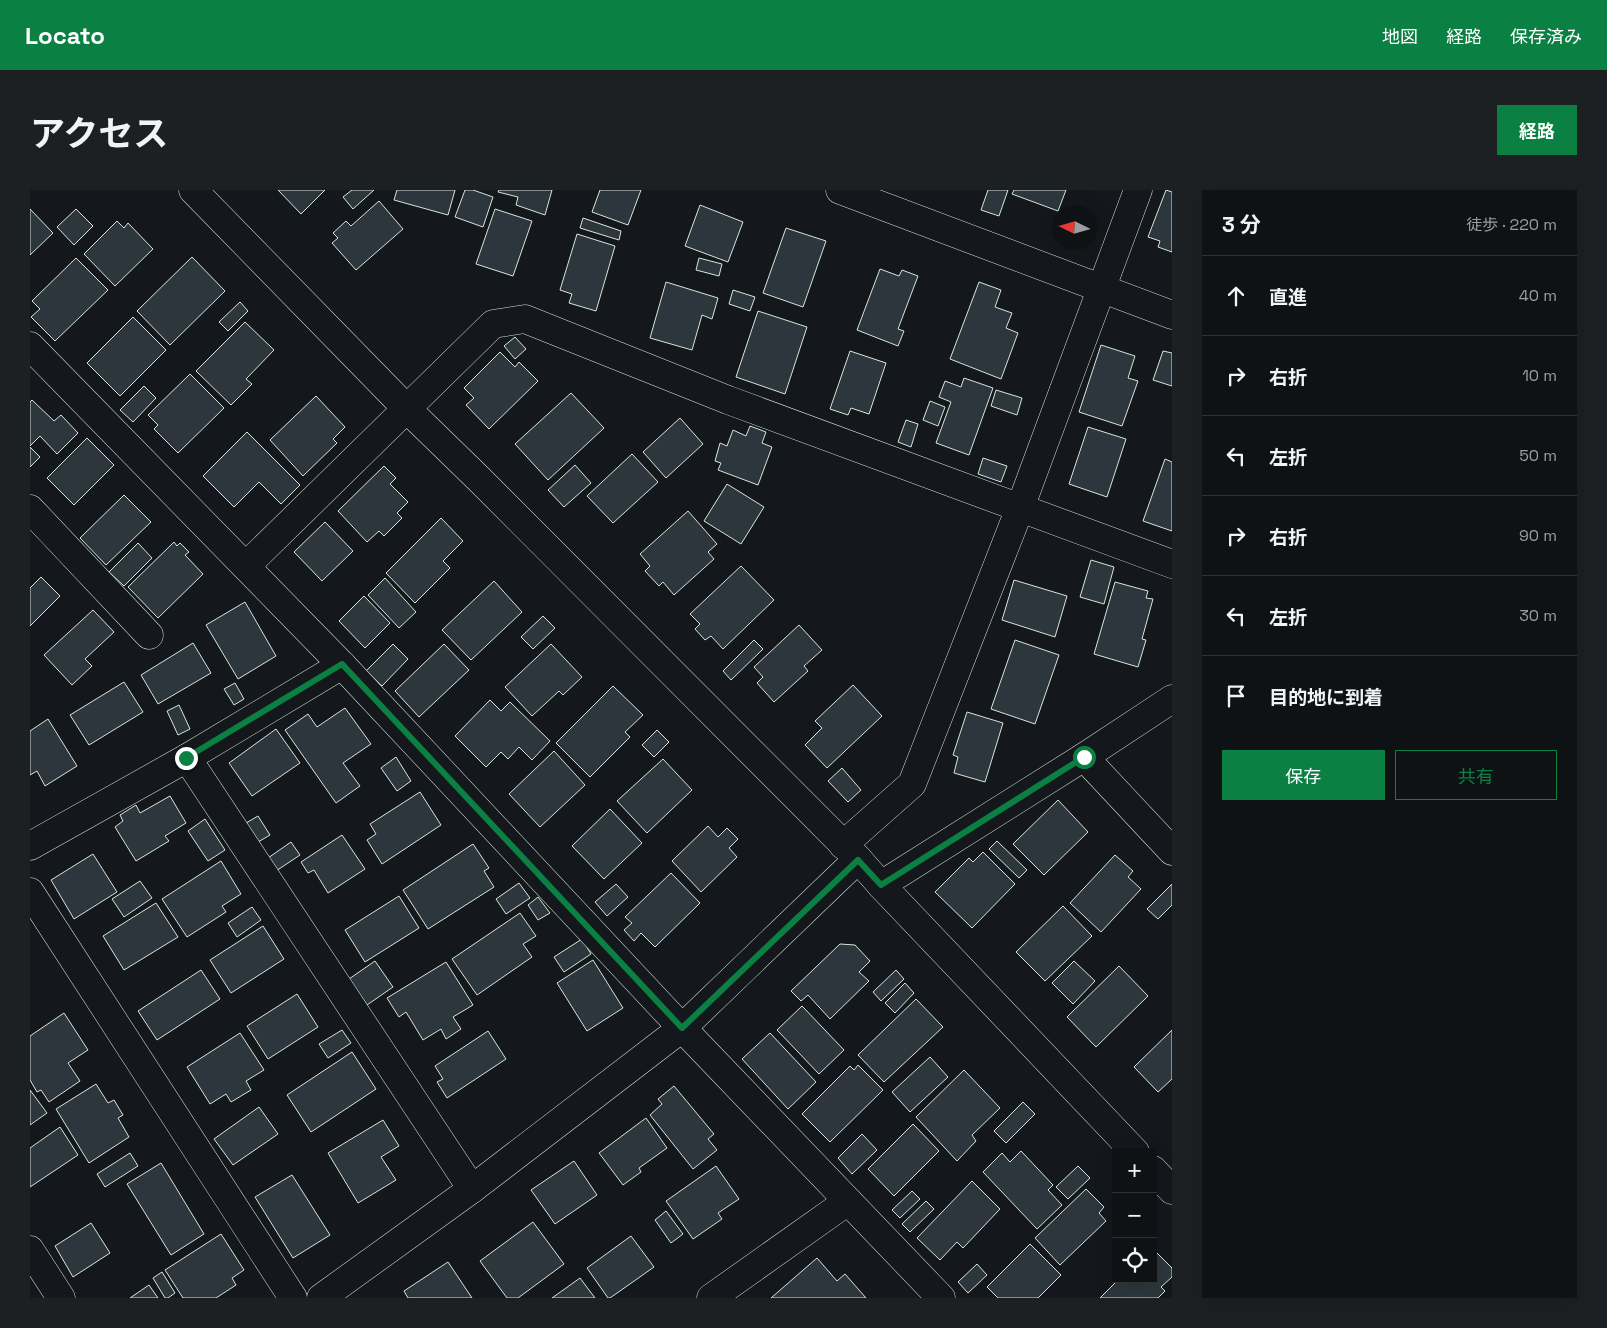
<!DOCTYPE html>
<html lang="ja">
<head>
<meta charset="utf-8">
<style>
  body { margin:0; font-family:"Space Grotesk","Noto Sans JP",sans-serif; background:#1d2022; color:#f1f3f6 }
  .controls { position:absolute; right:15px; bottom:15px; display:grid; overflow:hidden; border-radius:0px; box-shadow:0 5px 20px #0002 }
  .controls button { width:45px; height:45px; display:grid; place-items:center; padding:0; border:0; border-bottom:1px solid #2f3234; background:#0f1215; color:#f1f3f6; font:25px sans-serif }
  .compass { position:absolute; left:1022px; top:15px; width:45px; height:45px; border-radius:50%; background:#0f1215; box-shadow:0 5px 20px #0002; rotate:275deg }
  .stop { position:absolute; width:15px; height:15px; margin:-11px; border:4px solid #0b8043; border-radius:50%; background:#fff }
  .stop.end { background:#0b8043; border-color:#fff; box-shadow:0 1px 5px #0008 }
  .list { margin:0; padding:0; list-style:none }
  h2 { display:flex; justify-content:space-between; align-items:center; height:65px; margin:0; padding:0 20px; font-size:21px }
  h2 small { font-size:16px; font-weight:400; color:#9b9ea0 }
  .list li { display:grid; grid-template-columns:32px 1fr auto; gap:15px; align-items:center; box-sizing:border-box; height:80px; padding:0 20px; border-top:1px solid #2f3234 }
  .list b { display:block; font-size:19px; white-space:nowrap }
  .list em { font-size:16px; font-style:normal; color:#9b9ea0 }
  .actions { display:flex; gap:10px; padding:15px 20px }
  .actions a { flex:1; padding:11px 0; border:1px solid #0b8043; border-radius:0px; text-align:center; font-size:18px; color:#0b8043 }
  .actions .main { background:#0b8043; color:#fff }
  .icon { flex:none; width:28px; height:28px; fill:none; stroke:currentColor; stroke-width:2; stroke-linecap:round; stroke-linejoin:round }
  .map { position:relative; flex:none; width:1142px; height:1108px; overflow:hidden; border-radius:0px }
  header { display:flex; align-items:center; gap:30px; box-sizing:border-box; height:70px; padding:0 25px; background:#0b8043; color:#fff }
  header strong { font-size:24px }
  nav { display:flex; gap:28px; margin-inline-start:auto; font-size:18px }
  .intro { display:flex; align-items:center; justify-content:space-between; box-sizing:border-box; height:120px; padding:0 30px }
  h1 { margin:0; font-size:35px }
  .button { padding:12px 22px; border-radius:0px; background:#0b8043; color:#fff; font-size:18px; font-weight:700 }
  main { display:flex; gap:30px; padding:0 30px }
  aside { flex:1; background:#0f1215; border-radius:0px; box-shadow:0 5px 20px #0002 }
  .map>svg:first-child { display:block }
  .building { fill:#2c363c; stroke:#d8e6dc }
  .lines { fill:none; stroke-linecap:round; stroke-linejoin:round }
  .minor-casing { stroke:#d8e6dc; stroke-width:29 }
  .minor { stroke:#14181c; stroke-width:28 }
  .route { stroke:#0b8043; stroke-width:6 }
</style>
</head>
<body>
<header>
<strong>Locato</strong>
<nav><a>地図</a><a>経路</a><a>保存済み</a></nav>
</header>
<div class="intro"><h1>アクセス</h1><a class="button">経路</a></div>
<main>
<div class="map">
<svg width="1142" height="1108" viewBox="0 0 1142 1108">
  <rect width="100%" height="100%" fill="#14181c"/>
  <!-- building -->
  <g class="building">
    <path d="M248,0H295L271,24Z"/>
    <path d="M322,0H344L323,19L313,7Z"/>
    <path d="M367,0H425L418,25L364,10Z"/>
    <path d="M435,0H443L463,7L453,37L425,27Z"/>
    <path d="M469,0H522L515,25L486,15L488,7L468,2Z"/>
    <path d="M570,0H611L598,35L562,22Z"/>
    <path d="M958,0H978L969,26L951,20Z"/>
    <path d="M984,0H1036L1028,21L982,4Z"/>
    <path d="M1136,0L1142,2V62L1128,57L1130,51L1118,47Z"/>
    <path d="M349,11L373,39L326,80L302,53L308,48L303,43L316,31L321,36Z"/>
    <path d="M670,15L713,32L698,72L655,56Z"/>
    <path d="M0,19L23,43L0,65Z"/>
    <path d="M46,19L63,36L44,55L27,37Z"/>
    <path d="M465,19L502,31L483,86L446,74Z"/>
    <path d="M553,28L591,41L589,50L550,38Z"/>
    <path d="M87,31L94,38L98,33L123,59L85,96L54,64Z"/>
    <path d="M756,38L796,51L773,117L733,103Z"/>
    <path d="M547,44L585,56L566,121L539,113L542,104L530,100Z"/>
    <path d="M162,67L195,101L140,155L107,121Z"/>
    <path d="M46,68L78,100L25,151L1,127L10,119L2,111Z"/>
    <path d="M669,68L692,74L689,86L666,80Z"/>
    <path d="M850,79L869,86L872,80L888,86L868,139L874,141L868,156L827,140Z"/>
    <path d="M636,92L688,108L682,129L672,125L662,160L620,148Z"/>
    <path d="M949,92L971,100L965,117L982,123L976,138L988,143L971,189L920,169Z"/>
    <path d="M703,100L725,107L720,121L699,114Z"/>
    <path d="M210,112L218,121L198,141L189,132Z"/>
    <path d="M728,121L777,137L755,204L706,187Z"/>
    <path d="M103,127L136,160L90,206L57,173Z"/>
    <path d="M215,132L244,160L216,189L222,194L201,215L166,181Z"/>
    <path d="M485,147L496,159L485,169L474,156Z"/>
    <path d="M1071,155L1105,166L1098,188L1108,191L1092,236L1049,222Z"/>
    <path d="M820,161L856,173L839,224L821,218L818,225L800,219Z"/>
    <path d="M1133,161L1142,163V196L1123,190Z"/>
    <path d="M470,162L485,177L489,172L508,191L459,239L436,215L444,208L434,198Z"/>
    <path d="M160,184L194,218L148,263L124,239L128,235L118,225Z"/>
    <path d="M934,188L963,198L939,265L906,253L921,212L909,207L915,191L931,197Z"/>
    <path d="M114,196L126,208L103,232L90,220Z"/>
    <path d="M966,200L992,208L987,225L961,216Z"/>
    <path d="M541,203L574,238L518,290L485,254Z"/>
    <path d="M286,206L315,237L303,249L307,253L273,286L240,250Z"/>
    <path d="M2,210L24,231L31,225L48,243L27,264L10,246L0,256V212Z"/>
    <path d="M900,211L915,217L908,236L893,230Z"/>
    <path d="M650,228L673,254L636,288L613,262Z"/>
    <path d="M876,230L888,234L881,257L868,252Z"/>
    <path d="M720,236L736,242L732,253L742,257L728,295L688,280L691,273L685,271L690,253L697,256L703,240L716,246Z"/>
    <path d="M1058,237L1096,249L1077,307L1039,294Z"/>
    <path d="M217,242L270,295L251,314L229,292L204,317L173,286Z"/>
    <path d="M57,248L84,275L44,315L17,288Z"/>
    <path d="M0,257L10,267L0,277Z"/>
    <path d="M602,264L628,292L583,333L557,306Z"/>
    <path d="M953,268L977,276L971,292L948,284Z"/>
    <path d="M1135,269L1142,272V341L1113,331Z"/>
    <path d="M545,275L561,293L534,317L518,300Z"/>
    <path d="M354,276L366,288L360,294L378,312L367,323L372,328L354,346L349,341L337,352L308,321Z"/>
    <path d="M697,294L734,317L711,354L674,331Z"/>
    <path d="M94,305L121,332L76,375L50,348Z"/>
    <path d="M658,321L687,354L678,362L684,369L644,405L633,392L629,396L615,381L620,376L610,364Z"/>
    <path d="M411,328L433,351L413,371L420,378L385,413L356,383Z"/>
    <path d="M295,332L323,361L292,391L264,362Z"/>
    <path d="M144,352L147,356L150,353L159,362L155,365L173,384L128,428L98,397Z"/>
    <path d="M108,353L122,368L94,396L79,382Z"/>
    <path d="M1061,370L1084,377L1074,414L1050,407Z"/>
    <path d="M711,376L744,410L693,459L681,446L675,450L665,439L670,434L660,424Z"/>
    <path d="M11,387L30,406L0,436V398Z"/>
    <path d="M355,388L386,422L369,438L338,405Z"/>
    <path d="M984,390L1037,406L1025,447L972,430Z"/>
    <path d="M464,391L492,422L441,470L412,440Z"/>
    <path d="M1085,392L1118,401L1116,408L1123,409L1112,449L1116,450L1108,477L1064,464Z"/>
    <path d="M334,406L360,433L335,458L309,431Z"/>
    <path d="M215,412L246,466L208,489L176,435Z"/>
    <path d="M63,420L84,442L55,469L62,476L42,495L14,465Z"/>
    <path d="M513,426L525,438L503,459L491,447Z"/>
    <path d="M769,435L792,460L774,476L778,481L744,512L727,493L733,487L724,477Z"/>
    <path d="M724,450L733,459L701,490L693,481Z"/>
    <path d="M985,450L1029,465L1005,534L961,519Z"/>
    <path d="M163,453L181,483L128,514L111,485Z"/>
    <path d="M363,454L378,469L352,496L336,481Z"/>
    <path d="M414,454L439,480L389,527L365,501Z"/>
    <path d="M521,454L552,487L533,505L529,501L502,526L475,497Z"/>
    <path d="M94,492L113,522L59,555L40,525Z"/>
    <path d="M205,493L214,509L204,515L194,499Z"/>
    <path d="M823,495L852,526L797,578L775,555L792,538L785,531Z"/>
    <path d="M583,496L613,525L595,542L600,547L560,587L526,553Z"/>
    <path d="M460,510L471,521L480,512L520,551L502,570L489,557L478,569L471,562L456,577L425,546Z"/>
    <path d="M149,515L160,539L148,545L137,521Z"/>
    <path d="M315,518L341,554L313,573L330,596L306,613L255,540L278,524L287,537Z"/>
    <path d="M937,522L973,533L955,592L924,583L928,567L923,565Z"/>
    <path d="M18,529L47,576L15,596L7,581L0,585V541Z"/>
    <path d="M246,539L270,573L222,606L199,573Z"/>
    <path d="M627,540L639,552L624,567L612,555Z"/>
    <path d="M524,561L555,595L510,637L479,604Z"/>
    <path d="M366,567L381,591L367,601L351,578Z"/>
    <path d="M633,569L662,600L617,643L587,611Z"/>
    <path d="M812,578L831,600L818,612L798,591Z"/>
    <path d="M390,602L411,635L352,674L337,650L346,644L340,634Z"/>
    <path d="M140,606L156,633L135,646L139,651L106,671L85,637L93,631L90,625L106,615L110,623Z"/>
    <path d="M1028,610L1058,642L1014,685L983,654Z"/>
    <path d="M580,619L612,653L574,689L542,656Z"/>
    <path d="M228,626L240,645L228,652L216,633Z"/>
    <path d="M175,629L195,660L178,671L158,641Z"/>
    <path d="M678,636L688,647L697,638L708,649L699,658L707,667L671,702L642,671Z"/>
    <path d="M312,645L335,679L298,703L284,680L278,683L271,672Z"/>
    <path d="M967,651L997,680L989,688L959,659Z"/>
    <path d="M261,652L270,665L246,681L238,668Z"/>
    <path d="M443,654L459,678L454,681L464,697L398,739L373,700Z"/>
    <path d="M953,662L985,694L942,738L905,702L939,668L943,672Z"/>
    <path d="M63,664L87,702L44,729L21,690Z"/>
    <path d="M1085,665L1103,681L1098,687L1111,699L1071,742L1040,713Z"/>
    <path d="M191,671L211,704L192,716L196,722L157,747L132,709Z"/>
    <path d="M641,683L670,713L625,757L611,743L604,751L594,740L602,733L595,727Z"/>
    <path d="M110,691L122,708L94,727L82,709Z"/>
    <path d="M489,693L500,708L476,724L466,709Z"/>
    <path d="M586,694L598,707L577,726L565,712Z"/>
    <path d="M1142,694V715L1128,729L1117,719Z"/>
    <path d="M369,706L389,738L335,772L315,740Z"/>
    <path d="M508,707L520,723L508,730L498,715Z"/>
    <path d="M126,713L148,747L94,780L73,746Z"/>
    <path d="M1033,716L1062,746L1015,791L986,762Z"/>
    <path d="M222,717L231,730L207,747L198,733Z"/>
    <path d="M490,723L506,746L493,754L502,767L447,805L422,769Z"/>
    <path d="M233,736L254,769L201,803L180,770Z"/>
    <path d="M552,749L561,764L534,782L524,767Z"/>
    <path d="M810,754L825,755L840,771L829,782L839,791L800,829L778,805L771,811L761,801Z"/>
    <path d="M563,770L593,818L557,841L527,793Z"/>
    <path d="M345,771L363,797L337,815L319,789Z"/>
    <path d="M1044,771L1065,791L1043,814L1022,793Z"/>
    <path d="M416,772L443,815L423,827L431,839L416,849L411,839L393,850L376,822L369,827L357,808Z"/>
    <path d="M1089,776L1118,806L1066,857L1037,827Z"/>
    <path d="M171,780L190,809L127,850L108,821Z"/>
    <path d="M866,780L874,789L851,811L843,802Z"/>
    <path d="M875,793L884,803L865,823L855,813Z"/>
    <path d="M267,804L288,837L238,869L217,836Z"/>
    <path d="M886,809L913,837L854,892L828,865Z"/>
    <path d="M772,816L814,860L789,884L747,840Z"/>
    <path d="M34,823L58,860L38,873L50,891L19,912L11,900L7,902L0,890V846Z"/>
    <path d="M312,840L321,853L298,868L289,854Z"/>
    <path d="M1142,840V889L1128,902L1104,877Z"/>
    <path d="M458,841L476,869L417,908L407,892L413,889L405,876Z"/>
    <path d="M210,843L234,880L216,891L221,900L201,912L196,904L180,914L157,877Z"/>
    <path d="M740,843L786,892L758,919L712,869Z"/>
    <path d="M322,862L346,899L281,942L257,905Z"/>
    <path d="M900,867L918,887L880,922L862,902Z"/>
    <path d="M828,875L853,900L800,952L772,924L820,876L824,880Z"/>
    <path d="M934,880L970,918L942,945L946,951L927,971L886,927Z"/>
    <path d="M66,894L78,913L84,910L93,925L88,928L99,947L59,973L26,919Z"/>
    <path d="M644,896L684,944L678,949L687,960L663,979L620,925L632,914L628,909Z"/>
    <path d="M0,900L17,923L0,935Z"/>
    <path d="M993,912L1005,924L976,953L964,941Z"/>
    <path d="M229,917L248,944L203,975L184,949Z"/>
    <path d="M616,928L637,958L609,978L611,982L593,995L569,963Z"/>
    <path d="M353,930L369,956L351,967L366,990L328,1013L298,963Z"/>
    <path d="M883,934L909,961L864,1006L838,979Z"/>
    <path d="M30,937L48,965L0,997V958Z"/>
    <path d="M832,944L847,960L822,984L808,968Z"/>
    <path d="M991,961L1023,995L1018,1000L1032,1015L1007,1039L953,982L972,963L980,972Z"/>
    <path d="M100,963L108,976L75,997L67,984Z"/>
    <path d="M544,971L567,1005L525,1034L501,1000Z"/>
    <path d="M131,973L174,1044L141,1065L97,994Z"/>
    <path d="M686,976L709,1009L688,1023L692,1029L663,1049L636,1011Z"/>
    <path d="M1048,976L1060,988L1038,1009L1026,997Z"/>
    <path d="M262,985L300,1045L263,1068L225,1007Z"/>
    <path d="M942,991L970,1019L933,1058L927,1052L910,1070L887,1048Z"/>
    <path d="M1056,999L1074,1017L1069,1023L1076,1031L1030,1075L1005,1048Z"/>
    <path d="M882,1001L890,1009L870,1028L862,1020Z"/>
    <path d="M896,1011L904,1019L880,1042L872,1034Z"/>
    <path d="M636,1021L653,1044L641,1053L625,1030Z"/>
    <path d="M503,1032L534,1074L488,1108H477L450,1071Z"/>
    <path d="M61,1033L80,1063L43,1087L25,1056Z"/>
    <path d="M191,1044L214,1080L202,1088L206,1095L186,1108H153L135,1080Z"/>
    <path d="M601,1046L624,1077L580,1108H578L557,1078Z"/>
    <path d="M1000,1054L1031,1085L1008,1108H968L957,1097Z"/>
    <path d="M1123,1059L1142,1078V1087L1131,1097L1135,1101L1128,1108H1070L1089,1089H1123Z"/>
    <path d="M787,1068L807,1091L815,1084L836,1108H741Z"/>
    <path d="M418,1072L442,1108H378L374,1101Z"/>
    <path d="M947,1074L957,1085L938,1103L928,1092Z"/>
    <path d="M132,1082L145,1103L138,1108H135L123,1088Z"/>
    <path d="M550,1088L565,1108H522Z"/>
    <path d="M119,1095L128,1108H100Z"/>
  </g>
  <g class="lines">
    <defs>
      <g id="minor">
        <path d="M163,0L377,219L449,289L828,669L851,695L1105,962"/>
        <path d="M810,0L1142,125"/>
        <path d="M0,156L312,475L652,838L911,1108"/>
        <path d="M0,319L119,445"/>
        <path d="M216,376L463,134L495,129L698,210L1142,374"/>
        <path d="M1054,567L1142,661"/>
        <path d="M157,568L442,999"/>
        <path d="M813,655L882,594L990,318L1108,0"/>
        <path d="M0,656L157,568L312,475"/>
        <path d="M851,695L1054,567L1142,509"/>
        <path d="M0,702L263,1108"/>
        <path d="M1123,980L1142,1000"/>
        <path d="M0,1060L31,1108"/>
        <path d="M291,1108L442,999L652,838L828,669"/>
        <path d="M681,1108L818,1011"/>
      </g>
    </defs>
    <!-- minor casing -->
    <use href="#minor" class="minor-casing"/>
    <!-- minor -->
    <use href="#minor" class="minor"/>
  </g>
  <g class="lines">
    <!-- route -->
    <path class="route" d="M156,568L312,474L652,838L828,670L851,695L1054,567"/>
  </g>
</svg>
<div class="controls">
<button>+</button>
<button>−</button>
<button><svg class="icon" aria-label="locate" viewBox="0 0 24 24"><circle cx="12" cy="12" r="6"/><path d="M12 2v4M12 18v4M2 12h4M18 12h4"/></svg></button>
</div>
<svg class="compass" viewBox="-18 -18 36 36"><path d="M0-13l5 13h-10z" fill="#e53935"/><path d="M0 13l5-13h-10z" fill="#9b9ea0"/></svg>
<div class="stop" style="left:1054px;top:567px"></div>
<div class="stop end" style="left:156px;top:568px"></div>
</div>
<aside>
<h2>3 分<small>徒歩 · 220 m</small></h2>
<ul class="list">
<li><svg class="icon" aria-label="ahead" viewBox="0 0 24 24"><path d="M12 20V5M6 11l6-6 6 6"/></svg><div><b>直進</b></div><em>40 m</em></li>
<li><svg class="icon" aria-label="right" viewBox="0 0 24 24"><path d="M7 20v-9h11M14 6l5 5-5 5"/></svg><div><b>右折</b></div><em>10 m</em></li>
<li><svg class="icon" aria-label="left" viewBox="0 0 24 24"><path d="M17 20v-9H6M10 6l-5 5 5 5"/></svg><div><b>左折</b></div><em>50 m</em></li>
<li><svg class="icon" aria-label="right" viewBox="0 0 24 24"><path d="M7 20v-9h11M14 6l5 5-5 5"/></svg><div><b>右折</b></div><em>90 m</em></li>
<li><svg class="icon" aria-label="left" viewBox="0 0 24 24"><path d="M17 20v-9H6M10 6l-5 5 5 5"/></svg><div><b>左折</b></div><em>30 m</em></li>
<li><svg class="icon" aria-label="arrive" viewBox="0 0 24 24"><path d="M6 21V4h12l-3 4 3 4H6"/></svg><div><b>目的地に到着</b></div></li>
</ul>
<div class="actions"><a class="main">保存</a><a>共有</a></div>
</aside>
</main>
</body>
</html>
